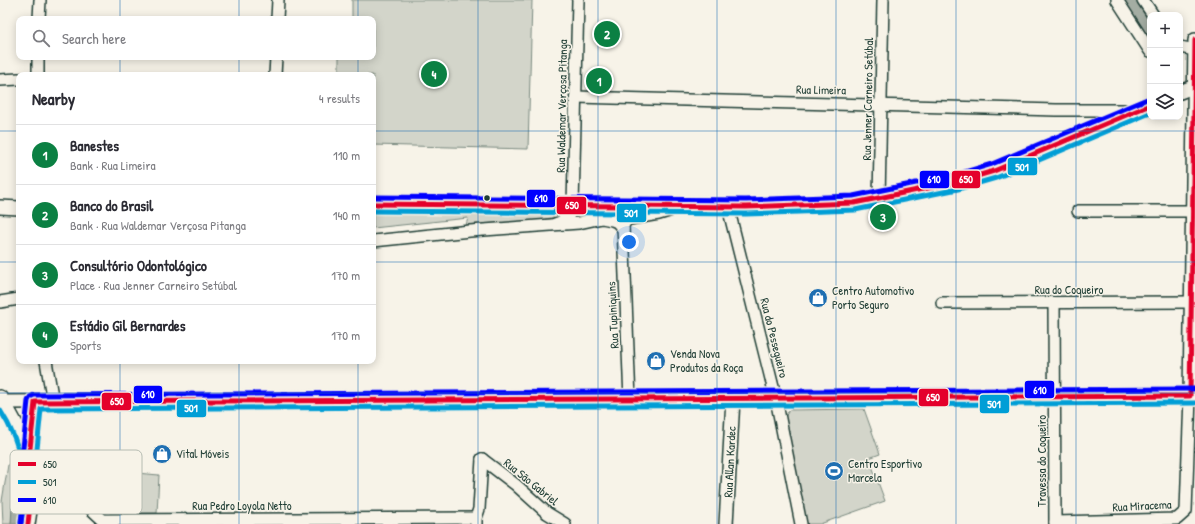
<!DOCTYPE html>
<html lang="en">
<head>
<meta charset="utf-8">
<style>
  body { margin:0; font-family:"Patrick Hand",sans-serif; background:#f2f2f3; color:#2b2b33 }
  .controls { position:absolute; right:12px; top:12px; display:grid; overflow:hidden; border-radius:8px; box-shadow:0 2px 10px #0003 }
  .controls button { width:36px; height:36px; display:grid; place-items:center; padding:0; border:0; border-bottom:1px solid #e1e1e2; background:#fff; color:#2b2b33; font:20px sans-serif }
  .you { position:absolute; left:629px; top:242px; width:14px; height:14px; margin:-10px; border:3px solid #fff; border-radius:50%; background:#1a73e8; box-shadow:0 0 0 6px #1a73e833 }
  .badge { display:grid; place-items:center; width:26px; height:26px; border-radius:50%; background:#0b8043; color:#fff; font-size:13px; font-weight:700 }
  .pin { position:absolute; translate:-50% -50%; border:2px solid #fff; box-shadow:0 1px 4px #0006 }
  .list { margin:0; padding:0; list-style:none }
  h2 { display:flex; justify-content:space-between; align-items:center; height:52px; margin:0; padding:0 16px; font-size:17px }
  h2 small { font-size:13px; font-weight:400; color:#7c7c81 }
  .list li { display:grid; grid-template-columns:26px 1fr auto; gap:12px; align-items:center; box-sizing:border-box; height:60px; padding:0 16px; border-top:1px solid #e1e1e2 }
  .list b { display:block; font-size:15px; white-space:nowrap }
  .list p { margin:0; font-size:13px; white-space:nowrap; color:#7c7c81 }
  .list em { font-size:13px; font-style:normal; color:#7c7c81 }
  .icon { flex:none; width:22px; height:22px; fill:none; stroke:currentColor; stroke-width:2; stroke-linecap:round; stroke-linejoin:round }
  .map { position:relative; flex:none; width:1195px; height:524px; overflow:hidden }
  .search { position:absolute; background:#fff; box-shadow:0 2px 10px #0003; left:16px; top:16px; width:360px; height:44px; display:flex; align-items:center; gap:10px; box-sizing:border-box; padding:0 14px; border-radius:8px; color:#7c7c81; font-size:15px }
  .panel { position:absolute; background:#fff; box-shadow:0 2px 10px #0003; left:16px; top:72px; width:360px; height:292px; border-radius:8px }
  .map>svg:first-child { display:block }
  .green { fill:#d3d5ca; stroke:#79897f }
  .water { fill:#a4ada3; stroke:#6f8077 }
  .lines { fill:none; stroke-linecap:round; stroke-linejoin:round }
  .minor-casing { stroke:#1f3d34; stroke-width:14 }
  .major-casing { stroke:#1f3d34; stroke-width:16 }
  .minor { stroke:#f7f3e8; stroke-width:11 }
  .major { stroke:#f7f3e8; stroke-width:13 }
  .bus-1-casing { stroke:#f7f3e8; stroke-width:8 }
  .bus-2-casing { stroke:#f7f3e8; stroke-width:8 }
  .bus-3-casing { stroke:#f7f3e8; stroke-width:8 }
  .bus-1 { stroke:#e4002b; stroke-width:5 }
  .bus-2 { stroke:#009ed6; stroke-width:5 }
  .bus-3 { stroke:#00f; stroke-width:5 }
  .grid { fill:none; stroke:#1f6fb2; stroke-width:1; stroke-opacity:0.55 }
  .bus-dot { fill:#1f3d34; stroke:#f7f3e8; stroke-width:1.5 }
  .labels { text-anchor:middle; stroke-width:3; stroke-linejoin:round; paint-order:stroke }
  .street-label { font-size:12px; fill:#1f3d34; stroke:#f7f3e8 }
  .poi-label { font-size:12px; fill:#1f3d34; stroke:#f7f3e8; text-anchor:start }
  .key { fill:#f7f3e8; stroke:#b6bcb2; stroke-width:1 }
  .key-label { font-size:11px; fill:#1f3d34 }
  .line-badge { stroke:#f7f3e8; stroke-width:1.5 }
  .badge-label { font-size:11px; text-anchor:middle; font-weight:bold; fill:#fff }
</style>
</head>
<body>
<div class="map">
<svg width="1195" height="524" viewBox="0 0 1195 524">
  <rect width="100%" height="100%" fill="#f7f3e8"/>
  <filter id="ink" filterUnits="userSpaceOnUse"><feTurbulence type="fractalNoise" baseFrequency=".025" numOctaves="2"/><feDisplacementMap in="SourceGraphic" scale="8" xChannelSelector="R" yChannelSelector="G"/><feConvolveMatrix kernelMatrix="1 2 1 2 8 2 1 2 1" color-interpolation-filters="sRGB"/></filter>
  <g filter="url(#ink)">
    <!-- green -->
    <g class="green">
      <path d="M352,0H532L528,149L373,145V75H339V57H373V19H352Z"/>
      <path d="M536,212H560L551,218L540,220L466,225L468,218L373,228V214L535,215Z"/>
      <path d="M864,409L880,454L869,458L885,501L820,524H805L784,419L789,410Z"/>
      <path d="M113,460L126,469L136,473L159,475L157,513H111L83,485L104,462Z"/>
      <path d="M8,465H11C13,485 14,504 11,524H3L2,501Z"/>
    </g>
    <!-- water -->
    <g class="water">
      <path d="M1122,0H1137L1150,20V43Z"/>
      <path d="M19,463L21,501L19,524H11L13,488L11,465Z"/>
    </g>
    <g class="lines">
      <defs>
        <g id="minor">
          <path d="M1117,0L1150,51"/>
          <path d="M1143,0L1153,15"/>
          <path d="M39,19L40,0"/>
          <path d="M277,19L278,0"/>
          <path d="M1180,47L1195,50"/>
          <path d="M38,75V57"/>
          <path d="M275,75L276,57"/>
          <path d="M0,80L19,79"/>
          <path d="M576,97L1056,110H1135"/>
          <path d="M879,199L883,0"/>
          <path d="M728,207L776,399L801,524"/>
          <path d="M1078,211H1195"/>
          <path d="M555,224C565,221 571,215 573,205L578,0"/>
          <path d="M373,241L470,231L579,223L602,218L612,220L617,222L623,229"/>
          <path d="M0,302L19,299"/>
          <path d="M942,303L1195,302"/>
          <path d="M1054,303L1055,524"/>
          <path d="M46,361L53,402"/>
          <path d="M630,400L623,226L625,222L629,219L659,214L679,208"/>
          <path d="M482,459L516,485L547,513L565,524"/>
          <path d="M30,460L42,464L103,520L476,518"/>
          <path d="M1055,522L1177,519L1186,511L1190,396"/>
          <path d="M476,524V518L479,509L482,459"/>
        </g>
        <g id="major">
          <path d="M1180,92L1195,86"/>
          <path d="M373,204L746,207L854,203L957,182L994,171L1150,105"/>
          <path d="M0,207L19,208"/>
          <path d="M1190,396L1195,40"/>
          <path d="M0,397C29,440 37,473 28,524"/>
          <path d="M0,402L1195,396"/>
          <path d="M30,454L35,402"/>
          <path d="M726,524L733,399"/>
        </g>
      </defs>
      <!-- minor casing -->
      <use href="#minor" class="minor-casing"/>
      <!-- major casing -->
      <use href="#major" class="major-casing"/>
      <!-- minor -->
      <use href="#minor" class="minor"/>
      <!-- major -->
      <use href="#major" class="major"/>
      <defs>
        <g id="bus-1">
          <path d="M373,204L746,207L854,203L957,182L994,171L1150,105"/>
          <path d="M28,524L32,486L29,458L35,402L1190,396L1195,40"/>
        </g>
        <g id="bus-2">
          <path d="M373,211L746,214L855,210L958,189L996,178L1150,113"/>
          <path d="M0,410C24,447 27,480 21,523"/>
          <path d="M36,459L41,409L1195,403"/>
        </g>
        <g id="bus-3">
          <path d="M373,197L746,200L853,196L955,175L992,164L1147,99"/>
          <path d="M21,523L25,486L22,457L28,401L30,397L34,395L1195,389"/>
        </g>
      </defs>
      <!-- bus-1 casing -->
      <use href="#bus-1" class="bus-1-casing"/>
      <!-- bus-2 casing -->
      <use href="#bus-2" class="bus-2-casing"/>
      <!-- bus-3 casing -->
      <use href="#bus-3" class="bus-3-casing"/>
      <!-- bus-1 -->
      <use href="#bus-1" class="bus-1"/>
      <!-- bus-2 -->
      <use href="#bus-2" class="bus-2"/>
      <!-- bus-3 -->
      <use href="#bus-3" class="bus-3"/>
    </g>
  </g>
  <!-- grid -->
  <path class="grid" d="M120,0V19M239,0V19M358,0V19M478,0V524M598,0V524M717,0V524M836,0V524M956,0V524M1076,0V524M120,57V75M239,57V75M358,57V75M0,131H19M373,131H1195M0,262H19M373,262H1195M120,361V524M239,361V524M358,361V524M0,393H1195"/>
  <!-- icons -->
  <defs>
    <symbol id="shop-disc" viewBox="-11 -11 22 22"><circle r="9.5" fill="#1f6fb2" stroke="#f7f3e8"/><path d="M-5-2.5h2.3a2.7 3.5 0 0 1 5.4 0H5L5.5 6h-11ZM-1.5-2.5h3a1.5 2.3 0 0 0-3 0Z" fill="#fff"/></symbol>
    <symbol id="stadium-disc" viewBox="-11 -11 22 22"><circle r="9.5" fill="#1f6fb2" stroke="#f7f3e8"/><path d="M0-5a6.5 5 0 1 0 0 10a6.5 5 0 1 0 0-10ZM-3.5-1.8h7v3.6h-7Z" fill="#fff"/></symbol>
  </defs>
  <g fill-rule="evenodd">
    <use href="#shop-disc" x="807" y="287" width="22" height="22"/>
    <use href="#shop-disc" x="645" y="350" width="22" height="22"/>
    <use href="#shop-disc" x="151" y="443" width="22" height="22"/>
    <use href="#stadium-disc" x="823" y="460" width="22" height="22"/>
  </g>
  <!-- markers -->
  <circle class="bus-dot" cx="487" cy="198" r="3.5"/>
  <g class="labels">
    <!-- street labels -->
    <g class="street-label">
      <text transform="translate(821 90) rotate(1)" y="4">Rua Limeira</text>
      <text transform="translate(868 99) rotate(-89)" y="4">Rua Jenner Carneiro Setúbal</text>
      <text transform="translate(562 106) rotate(-89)" y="4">Rua Waldemar Verçosa Pitanga</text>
      <text x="1069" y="294">Rua do Coqueiro</text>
      <text transform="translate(613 315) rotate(-93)" y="4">Rua Tupiniquins</text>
      <text transform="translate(774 338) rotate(76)" y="4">Rua do Pessegueiro</text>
      <text transform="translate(1042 461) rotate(-90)" y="4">Travessa do Coqueiro</text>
      <text transform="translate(730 462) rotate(-87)" y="4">Rua Allan Kardec</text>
      <text transform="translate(531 482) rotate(39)" y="4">Rua São Gabriel</text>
      <text x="242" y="510">Rua Pedro Loyola Netto</text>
      <text transform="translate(1142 506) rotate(-3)" y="4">Rua Miracema</text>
    </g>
    <!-- poi labels -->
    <g class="poi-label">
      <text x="832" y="295">Centro Automotivo<tspan x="832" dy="14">Porto Seguro</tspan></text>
      <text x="670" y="358">Venda Nova<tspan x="670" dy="14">Produtos da Roça</tspan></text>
      <text x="176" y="458">Vital Móveis</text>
      <text x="848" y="468">Centro Esportivo<tspan x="848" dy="14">Marcela</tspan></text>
    </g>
  </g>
  <!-- legend -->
  <rect x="10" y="450" width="132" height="64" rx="6" class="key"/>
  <rect x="18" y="462" width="18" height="4" fill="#e4002b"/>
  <rect x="18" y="480" width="18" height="4" fill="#009ed6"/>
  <rect x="18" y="498" width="18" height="4" fill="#00f"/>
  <g class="key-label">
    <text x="43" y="468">650</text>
    <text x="43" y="486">501</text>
    <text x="43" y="504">610</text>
  </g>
  <g class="line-badge">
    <rect x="1007" y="157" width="31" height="19" rx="4" fill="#009ed6"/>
    <rect x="919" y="170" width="31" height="19" rx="4" fill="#00f"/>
    <rect x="951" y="170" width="30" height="19" rx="4" fill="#e4002b"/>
    <rect x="526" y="189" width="30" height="19" rx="4" fill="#00f"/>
    <rect x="556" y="196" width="31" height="19" rx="4" fill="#e4002b"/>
    <rect x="616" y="203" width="31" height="20" rx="4" fill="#009ed6"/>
    <rect x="1024" y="380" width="31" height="19" rx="4" fill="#00f"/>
    <rect x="133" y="385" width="30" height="19" rx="4" fill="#00f"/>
    <rect x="918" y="388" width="31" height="19" rx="4" fill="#e4002b"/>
    <rect x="101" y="392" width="31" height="19" rx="4" fill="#e4002b"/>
    <rect x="979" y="394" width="31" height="20" rx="4" fill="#009ed6"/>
    <rect x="176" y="399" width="31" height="19" rx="4" fill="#009ed6"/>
  </g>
  <g class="badge-label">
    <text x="1022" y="171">501</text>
    <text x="934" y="183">610</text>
    <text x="966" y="183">650</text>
    <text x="541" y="202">610</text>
    <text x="572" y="209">650</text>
    <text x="631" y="217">501</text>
    <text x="1040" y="394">610</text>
    <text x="148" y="398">610</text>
    <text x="933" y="401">650</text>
    <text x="117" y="405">650</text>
    <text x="994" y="408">501</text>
    <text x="191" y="412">501</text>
  </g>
</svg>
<div class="controls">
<button>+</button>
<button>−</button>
<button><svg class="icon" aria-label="layers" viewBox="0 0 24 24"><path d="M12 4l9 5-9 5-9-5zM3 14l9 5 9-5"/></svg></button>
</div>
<div class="you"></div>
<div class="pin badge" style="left:599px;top:81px">1</div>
<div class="pin badge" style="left:607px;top:34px">2</div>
<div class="pin badge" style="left:883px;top:217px">3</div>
<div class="pin badge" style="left:434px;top:74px">4</div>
<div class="search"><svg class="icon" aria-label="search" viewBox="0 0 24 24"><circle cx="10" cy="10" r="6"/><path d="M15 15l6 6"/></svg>Search here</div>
<section class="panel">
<h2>Nearby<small>4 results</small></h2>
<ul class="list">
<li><span class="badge">1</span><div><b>Banestes</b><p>Bank · Rua Limeira</p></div><em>110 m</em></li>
<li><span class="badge">2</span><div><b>Banco do Brasil</b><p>Bank · Rua Waldemar Verçosa Pitanga</p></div><em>140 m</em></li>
<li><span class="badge">3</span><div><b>Consultório Odontológico</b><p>Place · Rua Jenner Carneiro Setúbal</p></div><em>170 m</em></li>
<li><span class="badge">4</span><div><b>Estádio Gil Bernardes</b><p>Sports</p></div><em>170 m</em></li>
</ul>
</section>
</div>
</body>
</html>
